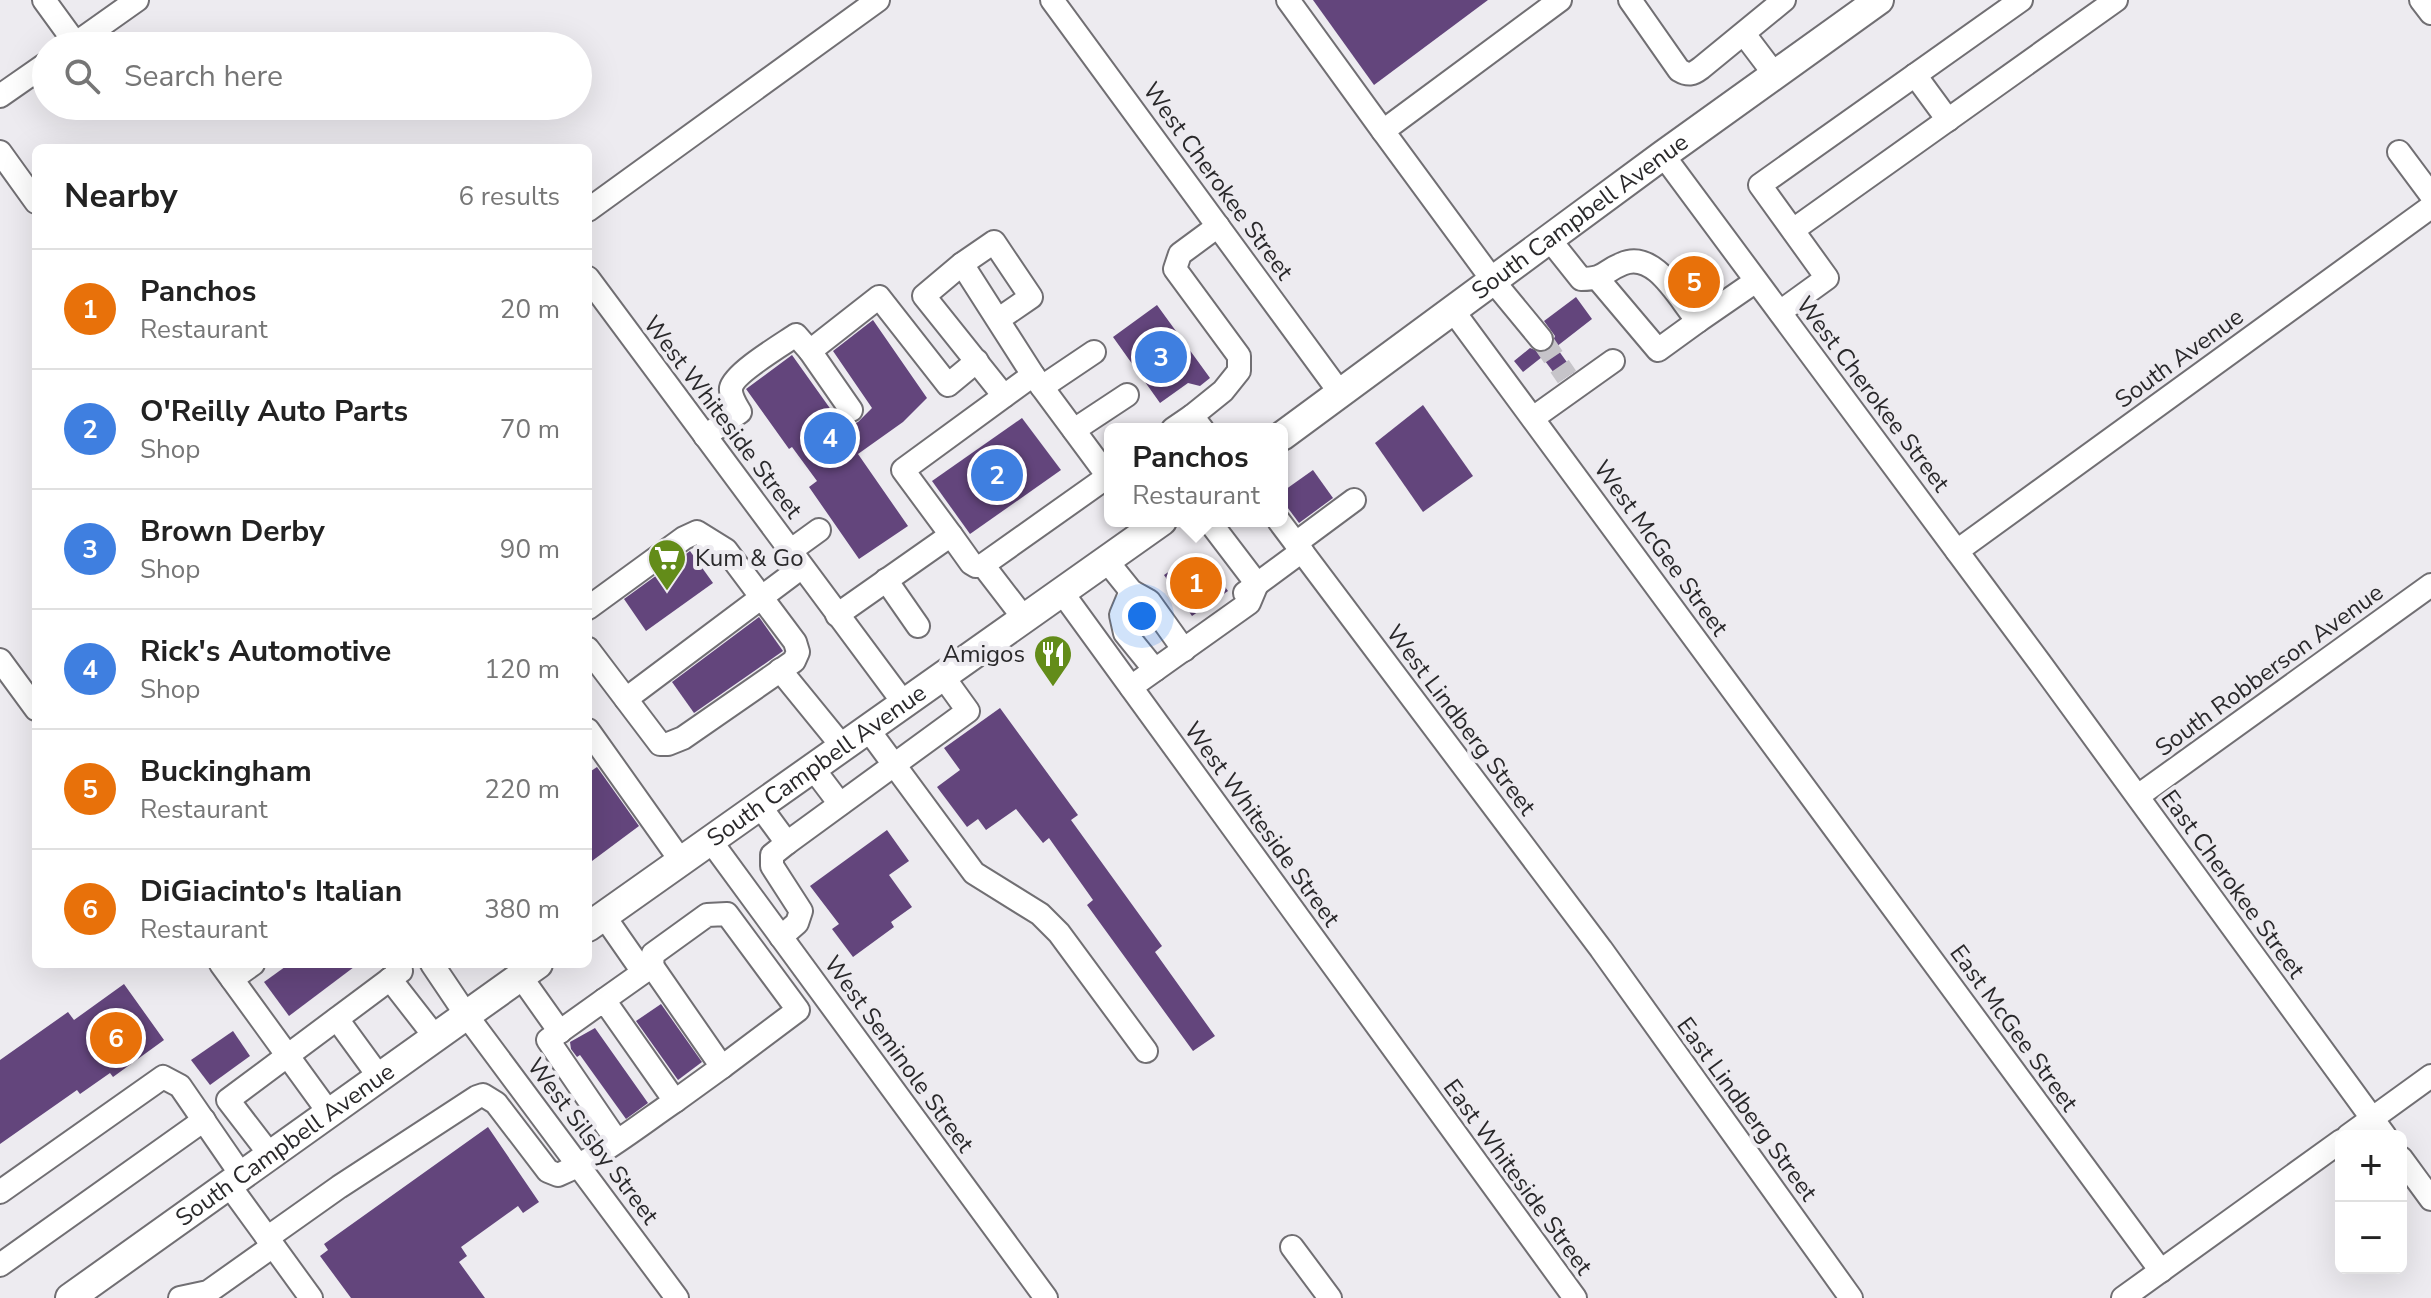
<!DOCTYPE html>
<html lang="en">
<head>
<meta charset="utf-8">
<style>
  body { margin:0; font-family:"Nunito Sans",sans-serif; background:#f2f2f2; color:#222 }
  .controls { position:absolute; right:24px; bottom:24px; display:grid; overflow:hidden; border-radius:12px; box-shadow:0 8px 32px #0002 }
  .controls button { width:72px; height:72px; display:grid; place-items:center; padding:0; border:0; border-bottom:2px solid #e0e0e0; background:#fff; color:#222; font:40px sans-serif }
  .you { position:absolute; left:1142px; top:616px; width:28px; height:28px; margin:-20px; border:6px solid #fff; border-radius:50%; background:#1a73e8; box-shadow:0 0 0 12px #1a73e833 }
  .badge { display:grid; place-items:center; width:52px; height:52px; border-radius:50%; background:#638c19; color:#fff; font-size:26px; font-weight:700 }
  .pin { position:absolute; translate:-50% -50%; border:4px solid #fff; box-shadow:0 2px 8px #0006 }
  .popup { position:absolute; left:1104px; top:423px; width:184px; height:104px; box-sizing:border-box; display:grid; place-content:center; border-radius:12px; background:#fff; filter:drop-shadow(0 2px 6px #0005); font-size:26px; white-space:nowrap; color:#767676 }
  .popup b { font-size:30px; color:#222 }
  .popup::after { content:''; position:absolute; left:50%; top:100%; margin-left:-16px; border:16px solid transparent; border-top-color:#fff }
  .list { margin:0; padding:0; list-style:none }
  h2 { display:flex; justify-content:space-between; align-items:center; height:104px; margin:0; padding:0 32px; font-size:34px }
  h2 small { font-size:26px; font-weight:400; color:#767676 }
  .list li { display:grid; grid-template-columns:52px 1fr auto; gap:24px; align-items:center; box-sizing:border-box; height:120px; padding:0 32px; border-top:2px solid #e0e0e0 }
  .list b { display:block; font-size:30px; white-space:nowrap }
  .list p { margin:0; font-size:26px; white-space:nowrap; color:#767676 }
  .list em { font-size:26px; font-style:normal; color:#767676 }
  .icon { flex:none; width:44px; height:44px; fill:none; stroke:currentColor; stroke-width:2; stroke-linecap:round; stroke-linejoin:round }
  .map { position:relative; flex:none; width:2431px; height:1298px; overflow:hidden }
  .search { position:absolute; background:#fff; box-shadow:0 8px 32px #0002; left:32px; top:32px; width:560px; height:88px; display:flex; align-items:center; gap:20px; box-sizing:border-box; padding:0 28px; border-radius:44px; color:#767676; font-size:30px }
  .panel { position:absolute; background:#fff; box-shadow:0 8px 32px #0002; left:32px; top:144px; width:560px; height:824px; border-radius:12px }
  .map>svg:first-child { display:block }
  .building { fill:#63457c }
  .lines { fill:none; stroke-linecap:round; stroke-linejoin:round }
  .minor-tunnel { stroke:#c6c4c9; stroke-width:22; stroke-dasharray:22 11; stroke-linecap:butt }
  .minor-casing { stroke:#716f73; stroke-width:26 }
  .major-casing { stroke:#716f73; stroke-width:32 }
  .minor { stroke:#fff; stroke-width:22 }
  .major { stroke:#fff; stroke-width:28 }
  .labels { text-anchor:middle; stroke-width:8; stroke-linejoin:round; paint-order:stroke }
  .street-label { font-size:24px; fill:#2a292b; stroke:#edebf0 }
  .poi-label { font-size:24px; fill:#2a292b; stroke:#edebf0; text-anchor:start }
</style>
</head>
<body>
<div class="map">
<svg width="2431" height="1298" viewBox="0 0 2431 1298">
  <rect width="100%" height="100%" fill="#edebf0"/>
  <!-- building -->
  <g class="building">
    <path d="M1313,0H1488L1374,85Z"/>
    <path d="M1698,263L1718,290L1701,302L1681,276Z"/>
    <path d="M1576,297L1592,319L1556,347L1574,372L1560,381L1542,357L1523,372L1514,361L1530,348L1543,353L1550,349L1555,336L1544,321Z"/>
    <path d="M1157,305L1210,378L1200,386L1188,383L1160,403L1113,337Z"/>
    <path d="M873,320L927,398L903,422L858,454L908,526L859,559L809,487L817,481L792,447L789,449L746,389L792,355L844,428L858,422L872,408L833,351Z"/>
    <path d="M1423,405L1473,476L1423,512L1375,443Z"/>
    <path d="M1022,418L1061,470L970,534L932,481Z"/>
    <path d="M1313,470L1333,498L1299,523L1282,500V492Z"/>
    <path d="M690,551L713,583L646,631L624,599Z"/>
    <path d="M1189,558L1195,566L1205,559L1228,591L1192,616L1164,575Z"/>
    <path d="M759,617L783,651L694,713L672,682Z"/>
    <path d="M1000,708L1078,815L1071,820L1162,946L1155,952L1215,1036L1193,1051L1087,905L1093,900L1049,838L1043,843L1016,809L986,830L978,819L967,827L937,787L960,770L944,748Z"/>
    <path d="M597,767L639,826L588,864V773Z"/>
    <path d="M887,830L909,861L889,875L912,907L891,922L894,927L853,957L832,929L839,924L810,886Z"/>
    <path d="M289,964H358L289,1016L264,982Z"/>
    <path d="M124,984L164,1040L113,1077L110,1073L80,1094L77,1090L0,1144V1060L68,1012L74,1020Z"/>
    <path d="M661,1004L702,1062L678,1080L636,1021Z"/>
    <path d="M595,1028L648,1103L626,1119L580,1055L577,1057L571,1049L570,1042Z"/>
    <path d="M233,1031L250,1056L210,1085L191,1060Z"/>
    <path d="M488,1127L539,1202L523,1213L518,1206L461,1247L467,1256L459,1262L485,1298H351L320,1256L328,1250L324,1244Z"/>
  </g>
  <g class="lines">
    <!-- minor-tunnel -->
    <path class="minor-tunnel" d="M1541,339L1567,377"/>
    <defs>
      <g id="minor">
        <path d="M44,0L76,44"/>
        <path d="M1052,0L1341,394"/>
        <path d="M1288,0L1383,131"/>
        <path d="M1630,0L1679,70C1689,76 1693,74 1701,68L1784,0"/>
        <path d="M2421,0L2431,13"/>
        <path d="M1744,34L1775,75"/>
        <path d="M72,46L137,0"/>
        <path d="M1915,75L1948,120"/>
        <path d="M0,96L46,64"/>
        <path d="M0,152L36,202"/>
        <path d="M2399,152L2431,195"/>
        <path d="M1663,155L2040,663L2385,1136"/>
        <path d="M588,210L878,0"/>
        <path d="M1793,230L2116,0"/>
        <path d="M1550,240L1581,279C1606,279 1602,272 1622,264C1655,249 1680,301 1698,321L1756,281"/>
        <path d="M962,264L924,296L1004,396"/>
        <path d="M588,278L903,702"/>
        <path d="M1598,279L1658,350L1698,321"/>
        <path d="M1454,312L2161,1271"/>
        <path d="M1780,312L1827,278L1760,185L2021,0"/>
        <path d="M999,319L1031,297L994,242L962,264L1033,375"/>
        <path d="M1541,339L1494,282L1383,131L1560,0"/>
        <path d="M810,351L851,410"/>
        <path d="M1042,387L1094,352"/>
        <path d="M1192,416L1223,391L1239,371V356L1175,269L1180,254L1218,226"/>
        <path d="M1533,418L1613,361"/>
        <path d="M1173,429L1192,416L1202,429"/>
        <path d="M1074,430L1127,395"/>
        <path d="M705,436L740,412C736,405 730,397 731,388C734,373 783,344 796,335L810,351L879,297L948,385L977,361"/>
        <path d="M1279,521L1601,949L1851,1298"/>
        <path d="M951,535L903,470L1033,375L1110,479"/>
        <path d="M1296,543L1354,500"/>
        <path d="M790,551L819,530"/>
        <path d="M1957,551L2431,207"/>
        <path d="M1106,560L1131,591L1149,601L1184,650"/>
        <path d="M983,565L1023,617"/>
        <path d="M886,580L918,626"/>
        <path d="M1061,591L1575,1298"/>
        <path d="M1131,591L1121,615L1125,633L1155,670"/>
        <path d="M1245,593L1302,551"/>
        <path d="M588,608L684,538L697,532L726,550L795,642L798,652L794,661L683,738L668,744H660L588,649"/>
        <path d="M837,615L951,535L971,563L976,566L983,565L1110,475"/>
        <path d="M0,660L36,709"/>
        <path d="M780,670L842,746"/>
        <path d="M1131,687L1249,603L1257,584L1209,521"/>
        <path d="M626,699L802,567"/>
        <path d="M867,728L974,873L1040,914L1059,933L1146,1051"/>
        <path d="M588,730L681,861"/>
        <path d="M812,767L840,804"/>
        <path d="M2138,796L2431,585"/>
        <path d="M759,805L787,843L968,711L942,675"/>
        <path d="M710,840L1046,1298"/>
        <path d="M604,916L643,972"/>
        <path d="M781,937L797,923L801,911L772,866V855L787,843"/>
        <path d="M221,964L330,1114"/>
        <path d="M432,964L467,1016L677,1298"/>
        <path d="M652,966L653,954L707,915L727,914L798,1010L722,1067"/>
        <path d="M521,977L560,1032"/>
        <path d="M232,979L253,964"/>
        <path d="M390,979L436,1038"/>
        <path d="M604,1000L652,966L722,1067L675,1101"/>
        <path d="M337,1019L380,1078"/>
        <path d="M2348,1136L2431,1076"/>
        <path d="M271,1156L228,1100L401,971L396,964"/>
        <path d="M2401,1158L2431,1199"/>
        <path d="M229,1185L311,1298"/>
        <path d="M0,1192L163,1077L180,1086L242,1176"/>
        <path d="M267,1238L339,1187L477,1097L483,1095L496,1103L548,1171L558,1175C600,1157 637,1127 675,1101L604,1000L548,1040L617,1141"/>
        <path d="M1292,1247L1330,1298"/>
        <path d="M0,1265L204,1120"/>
        <path d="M180,1298L208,1292L273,1246"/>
        <path d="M2123,1298L2341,1141"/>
      </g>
      <g id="major">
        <path id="s1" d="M1282,436L1663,155L1879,0"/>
        <path id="s2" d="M588,927L1162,521"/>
        <path id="s3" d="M70,1298L538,964"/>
      </g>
    </defs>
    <!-- minor casing -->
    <use href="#minor" class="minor-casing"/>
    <!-- major casing -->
    <use href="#major" class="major-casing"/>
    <!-- minor -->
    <use href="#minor" class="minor"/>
    <!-- major -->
    <use href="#major" class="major"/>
  </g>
  <!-- icons -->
  <defs>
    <symbol id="supermarket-pin" viewBox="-11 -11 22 30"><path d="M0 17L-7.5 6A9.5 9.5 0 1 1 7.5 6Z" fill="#638c19" stroke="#edebf0"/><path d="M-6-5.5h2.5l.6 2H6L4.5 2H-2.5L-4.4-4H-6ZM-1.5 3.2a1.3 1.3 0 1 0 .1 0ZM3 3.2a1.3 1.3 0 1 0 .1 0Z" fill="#fff"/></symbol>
    <symbol id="restaurant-pin" viewBox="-11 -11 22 30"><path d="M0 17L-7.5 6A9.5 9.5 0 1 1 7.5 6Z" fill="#638c19" stroke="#edebf0"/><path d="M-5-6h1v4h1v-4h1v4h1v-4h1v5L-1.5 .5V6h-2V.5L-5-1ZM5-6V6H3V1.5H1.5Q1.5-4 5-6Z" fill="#fff"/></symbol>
  </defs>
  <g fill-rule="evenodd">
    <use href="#supermarket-pin" x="645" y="536" width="44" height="60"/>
    <use href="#restaurant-pin" x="1031" y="632" width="44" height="60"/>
  </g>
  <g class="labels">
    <!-- street labels -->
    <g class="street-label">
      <text transform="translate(1218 181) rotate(54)" y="8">West Cherokee Street</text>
      <text dy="8" stroke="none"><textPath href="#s1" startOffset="370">South Campbell Avenue</textPath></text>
      <text transform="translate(2179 358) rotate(-36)" y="8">South Avenue</text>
      <text transform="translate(1873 394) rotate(53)" y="8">West Cherokee Street</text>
      <text transform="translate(723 417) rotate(53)" y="8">West Whiteside Street</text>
      <text transform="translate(1661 548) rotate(54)" y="8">West McGee Street</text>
      <text transform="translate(2269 670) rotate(-36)" y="8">South Robberson Avenue</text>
      <text transform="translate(1461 720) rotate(53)" y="8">West Lindberg Street</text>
      <text dy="8" stroke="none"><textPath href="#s2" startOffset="280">South Campbell Avenue</textPath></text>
      <text transform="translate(1262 824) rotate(54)" y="8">West Whiteside Street</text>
      <text transform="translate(2233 884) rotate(54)" y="8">East Cherokee Street</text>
      <text transform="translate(2014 1028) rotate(54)" y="8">East McGee Street</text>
      <text transform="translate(899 1054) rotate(54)" y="8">West Seminole Street</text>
      <text transform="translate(1747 1109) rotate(54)" y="8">East Lindberg Street</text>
      <text transform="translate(593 1141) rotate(53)" y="8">West Silsby Street</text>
      <text dy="8" stroke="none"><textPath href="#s3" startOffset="264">South Campbell Avenue</textPath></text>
      <text transform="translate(1518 1177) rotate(54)" y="8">East Whiteside Street</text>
    </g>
    <!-- poi labels -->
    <g class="poi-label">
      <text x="695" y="566">Kum &amp; Go</text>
      <text x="1025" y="662" text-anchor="end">Amigos</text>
    </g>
  </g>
</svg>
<div class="controls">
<button>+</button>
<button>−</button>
</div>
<div class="you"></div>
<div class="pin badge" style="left:1196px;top:583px;background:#e8710a">1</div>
<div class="popup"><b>Panchos</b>Restaurant</div>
<div class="pin badge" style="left:997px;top:475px;background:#3f7fe0">2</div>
<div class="pin badge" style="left:1161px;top:357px;background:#3f7fe0">3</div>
<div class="pin badge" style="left:830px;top:438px;background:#3f7fe0">4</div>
<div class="pin badge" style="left:1694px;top:282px;background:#e8710a">5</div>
<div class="pin badge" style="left:116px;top:1038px;background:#e8710a">6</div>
<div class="search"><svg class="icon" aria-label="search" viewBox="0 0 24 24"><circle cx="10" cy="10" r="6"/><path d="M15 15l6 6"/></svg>Search here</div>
<section class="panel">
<h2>Nearby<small>6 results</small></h2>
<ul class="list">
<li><span class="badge" style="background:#e8710a">1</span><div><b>Panchos</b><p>Restaurant</p></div><em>20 m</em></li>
<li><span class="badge" style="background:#3f7fe0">2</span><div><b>O'Reilly Auto Parts</b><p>Shop</p></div><em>70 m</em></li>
<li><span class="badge" style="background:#3f7fe0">3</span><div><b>Brown Derby</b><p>Shop</p></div><em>90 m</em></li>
<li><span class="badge" style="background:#3f7fe0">4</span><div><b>Rick's Automotive</b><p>Shop</p></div><em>120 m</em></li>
<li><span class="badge" style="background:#e8710a">5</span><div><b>Buckingham</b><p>Restaurant</p></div><em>220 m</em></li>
<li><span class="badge" style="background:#e8710a">6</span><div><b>DiGiacinto's Italian</b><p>Restaurant</p></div><em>380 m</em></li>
</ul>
</section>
</div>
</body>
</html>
